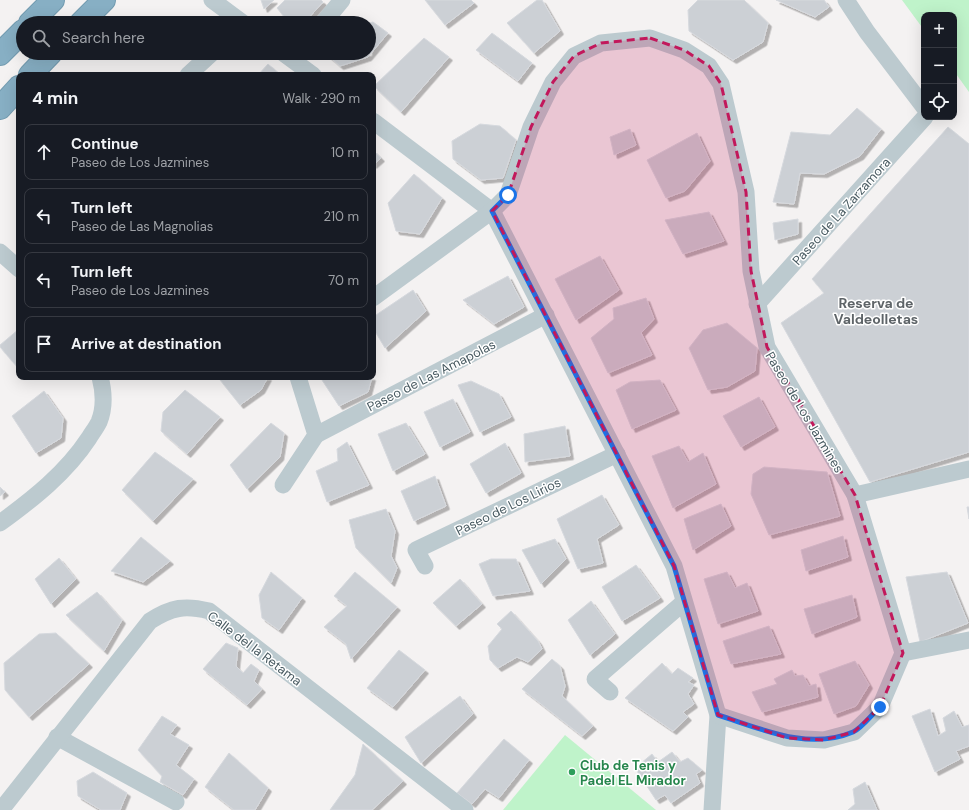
<!DOCTYPE html>
<html lang="en">
<head>
<meta charset="utf-8">
<style>
  body { margin:0; font-family:"DM Sans",sans-serif; background:#242831; color:#f1f3f6 }
  .controls { position:absolute; right:12px; top:12px; display:grid; overflow:hidden; border-radius:8px; box-shadow:0 4px 16px #0002 }
  .controls button { width:36px; height:36px; display:grid; place-items:center; padding:0; border:0; border-bottom:1px solid #363941; background:#171b24; color:#f1f3f6; font:20px sans-serif }
  .stop { position:absolute; width:12px; height:12px; margin:-9px; border:3px solid #1a73e8; border-radius:50%; background:#fff }
  .stop.end { background:#1a73e8; border-color:#fff; box-shadow:0 1px 4px #0008 }
  .list { margin:0; padding:0; list-style:none }
  h2 { display:flex; justify-content:space-between; align-items:center; height:52px; margin:0; padding:0 16px; font-size:17px }
  h2 small { font-size:13px; font-weight:400; color:#9ea1a6 }
  .list li { display:grid; grid-template-columns:26px 1fr auto; gap:12px; align-items:center; box-sizing:border-box; height:56px; margin:0 8px 8px; padding:0 8px; border:1px solid #363941; border-radius:8px }
  .list b { display:block; font-size:15px; white-space:nowrap }
  .list p { margin:0; font-size:13px; white-space:nowrap; color:#9ea1a6 }
  .list em { font-size:13px; font-style:normal; color:#9ea1a6 }
  .icon { flex:none; width:22px; height:22px; fill:none; stroke:currentColor; stroke-width:2; stroke-linecap:round; stroke-linejoin:round }
  .map { position:relative; flex:none; width:969px; height:810px; overflow:hidden }
  .search { position:absolute; background:#171b24; box-shadow:0 4px 16px #0002; left:16px; top:16px; width:360px; height:44px; display:flex; align-items:center; gap:10px; box-sizing:border-box; padding:0 14px; border-radius:22px; color:#9ea1a6; font-size:15px }
  .panel { position:absolute; background:#171b24; box-shadow:0 4px 16px #0002; left:16px; top:72px; width:360px; height:308px; border-radius:8px }
  .map>svg:first-child { display:block }
  .green { fill:#bff3ca }
  .building { fill:#ccd0d5; stroke:#d6d9de; filter:url(#shadow) }
  .lines { fill:none; stroke-linecap:round; stroke-linejoin:round }
  .motorway-casing { stroke:#729bb0; stroke-width:24 }
  .minor { stroke:#bccacf; stroke-width:17 }
  .motorway { stroke:#87afc4; stroke-width:22 }
  .route { stroke:#1a73e8; stroke-width:5 }
  .marked { fill:#c2185b; fill-opacity:0.2; stroke:#c2185b; stroke-width:3; stroke-dasharray:8 5; stroke-linejoin:round }
  .leisure-dot { fill:#2e9e5b; stroke:#fff; stroke-width:1.5 }
  .labels { text-anchor:middle; stroke-width:3; stroke-linejoin:round; paint-order:stroke }
  .street-label { font-size:13px; fill:#485a61; stroke:#fff }
  .leisure-label { font-size:13px; font-weight:bold; fill:#27864d; stroke:#fff; text-anchor:start }
  .neighbourhood-label { font-size:14px; font-weight:bold; fill:#5e6468; stroke:#fff }
</style>
</head>
<body>
<div class="map">
<svg width="969" height="810" viewBox="0 0 969 810">
  <defs>
    <filter id="shadow"><feDropShadow dx="3.5" dy="3.5" stdDeviation="0" flood-color="#0004"/></filter>
  </defs>
  <rect width="100%" height="100%" fill="#f4f2f2"/>
  <!-- green -->
  <g class="green">
    <path d="M902,0H969V92L954,71V15H924V30Z"/>
    <path d="M565,735L656,810H503Z"/>
  </g>
  <!-- building -->
  <g class="building">
    <path d="M261,0H274L264,9Z"/>
    <path d="M285,0H321L323,2L304,23H289L277,8Z"/>
    <path d="M425,0H471L474,3L445,25Z"/>
    <path d="M537,0H542L560,31L534,53L507,23Z"/>
    <path d="M698,0H744L768,23L763,42L733,60L689,31L688,10Z"/>
    <path d="M776,0H824L829,7L815,17Z"/>
    <path d="M373,22L388,33L368,57L340,66L325,53H369V23Z"/>
    <path d="M492,33L532,63L518,81L476,50Z"/>
    <path d="M424,38L449,57L401,112L374,86Z"/>
    <path d="M268,64L281,75H258Z"/>
    <path d="M857,108L881,129L860,156L824,174L800,173L794,204L773,202L791,132L830,135Z"/>
    <path d="M480,124L500,126L516,140L503,178L481,180L453,159L452,141Z"/>
    <path d="M948,127L969,144V452L870,482L781,323L824,293L812,279Z"/>
    <path d="M630,129L636,145L614,155L610,137Z"/>
    <path d="M697,133L710,161L685,191L666,198L647,160Z"/>
    <path d="M373,150L381,158L373,165Z"/>
    <path d="M414,174L442,198L420,234L396,231L388,203Z"/>
    <path d="M709,212L724,241L683,254L665,220Z"/>
    <path d="M798,219V234L775,240L773,223Z"/>
    <path d="M600,256L619,290L576,320L555,279Z"/>
    <path d="M508,276L524,307L494,324L463,300Z"/>
    <path d="M413,290L426,311L385,348L373,328V317Z"/>
    <path d="M646,298L654,319L641,333L652,355L608,373L591,338L614,319L613,308Z"/>
    <path d="M727,323L757,348L755,371L727,387L708,390L689,348L703,330Z"/>
    <path d="M19,329V369L0,347V345Z"/>
    <path d="M223,377H268L261,390L240,405L220,380Z"/>
    <path d="M320,377H372L368,392L339,406Z"/>
    <path d="M660,380L676,410L632,429L616,390L630,382Z"/>
    <path d="M471,381L499,394L511,417L480,432L458,385Z"/>
    <path d="M185,390L220,417L187,454L161,431L163,412Z"/>
    <path d="M44,391L63,418L61,438L36,453L12,416Z"/>
    <path d="M759,397L775,427L741,447L723,416Z"/>
    <path d="M453,399L470,432L440,447L424,412Z"/>
    <path d="M271,423L284,433L280,457L247,489L230,465Z"/>
    <path d="M406,423L425,454L393,471L378,434Z"/>
    <path d="M565,426L570,456L525,462L524,434Z"/>
    <path d="M347,442L369,485L327,502L316,471L338,461L337,449Z"/>
    <path d="M505,443L521,473L486,493L470,464Z"/>
    <path d="M679,446L688,462L703,453L716,484L673,508L652,456Z"/>
    <path d="M155,452L193,479L153,521L122,490Z"/>
    <path d="M764,467L827,472L840,516L769,535L751,494L753,474Z"/>
    <path d="M435,476L446,506L414,521L401,491Z"/>
    <path d="M0,487L5,492L0,496Z"/>
    <path d="M602,495L619,525L597,539L603,563L578,569L557,519Z"/>
    <path d="M721,504L731,526L693,550L684,519Z"/>
    <path d="M967,507H969V519Z"/>
    <path d="M386,509L395,531L391,556L397,568L391,583L356,548L349,520Z"/>
    <path d="M843,536L848,557L806,571L801,550Z"/>
    <path d="M141,537L170,561L143,582L111,571Z"/>
    <path d="M555,539L566,559L541,584L522,550Z"/>
    <path d="M59,558L76,579L51,604L35,579Z"/>
    <path d="M491,559H516L530,591L493,596L479,564Z"/>
    <path d="M636,565L660,598L622,621L602,587Z"/>
    <path d="M271,572L302,598L279,630L262,618L259,595Z"/>
    <path d="M355,572L397,607L351,659L346,644L324,627L347,606L334,596Z"/>
    <path d="M727,572L735,588L747,583L758,611L718,624L704,579Z"/>
    <path d="M947,572L968,623L920,642L906,577Z"/>
    <path d="M460,579L482,604L456,626L433,603Z"/>
    <path d="M97,592L122,620L104,651L66,615Z"/>
    <path d="M852,595L857,617L812,634L804,609Z"/>
    <path d="M591,601L615,634L590,655L568,620Z"/>
    <path d="M511,611L538,641L542,649L528,662L517,657L498,668L490,660L488,646L502,629L497,624Z"/>
    <path d="M769,626L781,654L731,664L723,641Z"/>
    <path d="M56,633L89,664L29,717L5,690L4,663L39,634Z"/>
    <path d="M226,643L238,648L236,666L243,673L251,664L259,670L254,681L262,689L247,705L203,669Z"/>
    <path d="M399,650L425,670L393,707L367,688Z"/>
    <path d="M552,659L560,666L565,686L562,696L593,726L582,736L522,689Z"/>
    <path d="M855,661L869,685L856,706L834,714L819,674Z"/>
    <path d="M662,663L672,674L678,668L693,678L688,682L694,685L688,694L694,704L683,712L688,717L673,731L625,698Z"/>
    <path d="M792,670L795,676L803,675L809,686L816,684L818,697L762,712L752,692L777,684L774,679Z"/>
    <path d="M460,696L473,714L421,763L405,737Z"/>
    <path d="M930,709L938,736L946,731L943,718L954,711L962,727L969,725V746L956,751L960,759L935,772L912,716Z"/>
    <path d="M162,716L177,725L170,734L189,745L176,765L194,779L183,795L160,782L162,776L138,750Z"/>
    <path d="M504,739L529,760L499,798L485,789L472,804L457,793Z"/>
    <path d="M363,744L403,781L372,810H330L355,775Z"/>
    <path d="M672,752L680,762L688,758L702,770L696,774L700,783L671,803L665,795L656,800L635,768L652,754L658,762Z"/>
    <path d="M229,753L268,788L255,810H234L205,787Z"/>
    <path d="M93,772L127,793L120,810H101L78,796L77,781Z"/>
    <path d="M865,782L877,810H848L855,804L853,789Z"/>
  </g>
  <g class="lines">
    <defs>
      <g id="motorway">
        <path d="M30,23L53,0"/>
        <path d="M81,23L104,0"/>
        <path d="M0,54L23,31"/>
        <path d="M30,75L51,53"/>
        <path d="M0,108L19,87"/>
      </g>
    </defs>
    <!-- motorway casing -->
    <use href="#motorway" class="motorway-casing"/>
    <!-- minor -->
    <g class="minor">
      <path d="M212,0L243,23"/>
      <path d="M846,0L867,32L924,107"/>
      <path d="M323,23L342,0"/>
      <path d="M283,53L313,75"/>
      <path d="M188,75L212,53"/>
      <path d="M373,121L492,211L674,566L718,715L712,810"/>
      <path d="M0,252L19,269"/>
      <path d="M373,298L492,211L508,195L531,127L553,82L574,56L601,43L650,38L684,50L709,66L721,84L746,192L751,271L767,347L855,495L903,653L880,707L854,732L824,740L787,738L718,715"/>
      <path d="M757,304L925,117"/>
      <path d="M316,435L546,315"/>
      <path d="M283,485L316,435L298,377"/>
      <path d="M855,495L969,469"/>
      <path d="M0,523C33,499 66,473 89,438C92,433 96,428 99,422C105,407 104,392 100,377"/>
      <path d="M425,566L416,550L617,454"/>
      <path d="M903,653L969,640"/>
      <path d="M610,692L595,679L684,602"/>
      <path d="M57,737L176,802"/>
      <path d="M1,810L150,621C172,607 185,605 209,611L465,810"/>
    </g>
    <!-- motorway -->
    <use href="#motorway" class="motorway"/>
  </g>
  <g class="lines">
    <!-- route -->
    <path class="route" d="M508,195L492,211L674,566L718,715C762,729 808,751 853,732C862,728 872,714 880,707"/>
  </g>
  <!-- marked area -->
  <path class="marked" d="M650,38L684,50L709,66L721,84L746,192L751,271L767,347L855,495L903,653L880,707L854,732L824,740L787,738L718,715L674,566L492,211L508,195L531,127L553,82L574,56L601,43Z"/>
  <!-- markers -->
  <circle class="leisure-dot" cx="572" cy="772" r="4"/>
  <g class="labels">
    <!-- street labels -->
    <g class="street-label">
      <text transform="translate(841 211) rotate(-48)" y="5">Paseo de La Zarzamora</text>
      <text transform="translate(431 375) rotate(-27)" y="5">Paseo de Las Amapolas</text>
      <text transform="translate(805 412) rotate(59)" y="5">Paseo de Los Jazmines</text>
      <text transform="translate(508 506) rotate(-26)" y="5">Paseo de Los Lirios</text>
      <text transform="translate(255 648) rotate(37)" y="5">Calle del la Retama</text>
    </g>
    <!-- leisure labels -->
    <g class="leisure-label">
      <text x="580" y="770">Club de Tenis y<tspan x="580" dy="15">Padel EL Mirador</tspan></text>
    </g>
    <!-- neighbourhood labels -->
    <g class="neighbourhood-label">
      <text x="876" y="308">Reserva de<tspan x="876" dy="16">Valdeolletas</tspan></text>
    </g>
  </g>
</svg>
<div class="controls">
<button>+</button>
<button>−</button>
<button><svg class="icon" aria-label="locate" viewBox="0 0 24 24"><circle cx="12" cy="12" r="6"/><path d="M12 2v4M12 18v4M2 12h4M18 12h4"/></svg></button>
</div>
<div class="stop" style="left:508px;top:195px"></div>
<div class="stop end" style="left:880px;top:707px"></div>
<div class="search"><svg class="icon" aria-label="search" viewBox="0 0 24 24"><circle cx="10" cy="10" r="6"/><path d="M15 15l6 6"/></svg>Search here</div>
<section class="panel">
<h2>4 min<small>Walk · 290 m</small></h2>
<ul class="list">
<li><svg class="icon" aria-label="ahead" viewBox="0 0 24 24"><path d="M12 20V5M6 11l6-6 6 6"/></svg><div><b>Continue</b><p>Paseo de Los Jazmines</p></div><em>10 m</em></li>
<li><svg class="icon" aria-label="left" viewBox="0 0 24 24"><path d="M17 20v-9H6M10 6l-5 5 5 5"/></svg><div><b>Turn left</b><p>Paseo de Las Magnolias</p></div><em>210 m</em></li>
<li><svg class="icon" aria-label="left" viewBox="0 0 24 24"><path d="M17 20v-9H6M10 6l-5 5 5 5"/></svg><div><b>Turn left</b><p>Paseo de Los Jazmines</p></div><em>70 m</em></li>
<li><svg class="icon" aria-label="arrive" viewBox="0 0 24 24"><path d="M6 21V4h12l-3 4 3 4H6"/></svg><div><b>Arrive at destination</b></div></li>
</ul>
</section>
</div>
</body>
</html>
